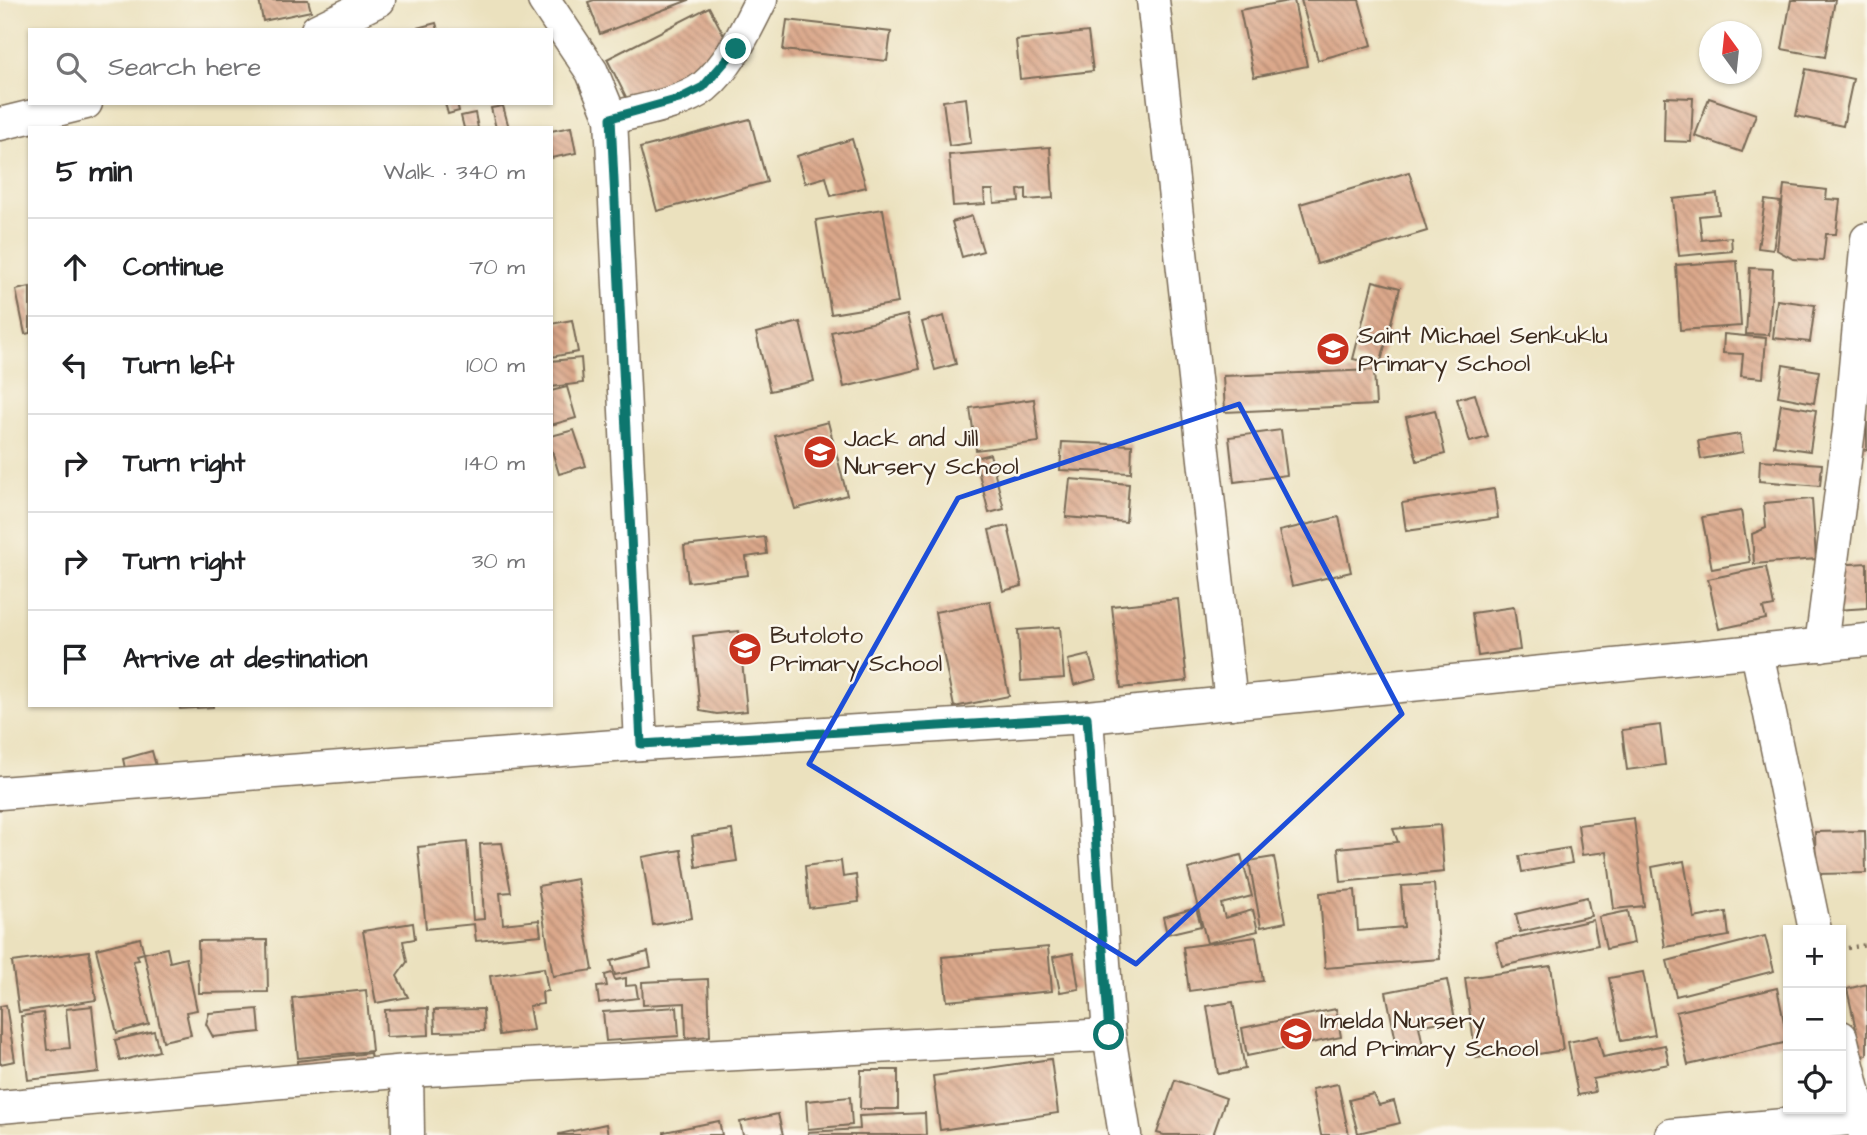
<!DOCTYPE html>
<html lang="en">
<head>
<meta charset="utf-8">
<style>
  body { margin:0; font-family:"Architects Daughter",sans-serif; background:#f2f2f2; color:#202124 }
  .controls { position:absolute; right:21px; bottom:21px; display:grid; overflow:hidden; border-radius:0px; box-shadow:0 2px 5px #0004 }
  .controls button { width:63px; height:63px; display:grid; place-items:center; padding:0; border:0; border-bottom:2px solid #e0e0e0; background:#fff; color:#202124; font:35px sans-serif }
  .compass { position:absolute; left:1699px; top:21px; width:63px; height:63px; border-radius:50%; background:#fff; box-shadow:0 2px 5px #0004; rotate:345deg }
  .stop { position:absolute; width:21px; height:21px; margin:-16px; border:5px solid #0f766e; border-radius:50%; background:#fff }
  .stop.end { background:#0f766e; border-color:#fff; box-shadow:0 2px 7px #0008 }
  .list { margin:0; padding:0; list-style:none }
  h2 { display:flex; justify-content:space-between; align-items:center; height:91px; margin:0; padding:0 28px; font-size:30px }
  h2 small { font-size:23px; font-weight:400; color:#757577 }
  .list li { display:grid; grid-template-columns:46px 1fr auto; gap:21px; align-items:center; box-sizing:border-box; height:98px; padding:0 28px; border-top:2px solid #e0e0e0 }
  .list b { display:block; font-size:26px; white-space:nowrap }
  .list em { font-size:23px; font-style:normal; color:#757577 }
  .icon { flex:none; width:38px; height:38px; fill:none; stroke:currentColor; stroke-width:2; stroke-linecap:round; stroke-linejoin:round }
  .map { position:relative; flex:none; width:1867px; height:1135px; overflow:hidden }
  .search { position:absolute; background:#fff; box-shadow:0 2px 5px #0004; left:28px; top:28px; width:525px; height:77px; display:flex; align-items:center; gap:18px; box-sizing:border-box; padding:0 24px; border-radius:0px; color:#757577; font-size:26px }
  .panel { position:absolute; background:#fff; box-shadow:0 2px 5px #0004; left:28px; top:126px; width:525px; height:581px; border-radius:0px }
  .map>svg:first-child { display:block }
  .building { fill:url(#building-back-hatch) }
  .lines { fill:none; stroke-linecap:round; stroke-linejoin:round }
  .street-casing { stroke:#796a56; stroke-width:35 }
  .path { stroke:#796a56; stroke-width:4.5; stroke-dasharray:2 5; stroke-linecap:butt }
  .street { stroke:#fff; stroke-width:32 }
  .route { stroke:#0f766e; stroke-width:9 }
  .marked { fill:none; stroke:#1d4ed8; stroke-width:5; stroke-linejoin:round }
  .labels { text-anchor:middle; stroke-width:5; stroke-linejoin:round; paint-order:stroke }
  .poi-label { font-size:24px; fill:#3b2a1e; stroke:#fbf7ec; text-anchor:start }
</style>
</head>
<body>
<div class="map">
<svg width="1867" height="1135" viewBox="0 0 1867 1135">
  <defs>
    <pattern id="building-back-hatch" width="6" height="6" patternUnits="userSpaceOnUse" patternTransform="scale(1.75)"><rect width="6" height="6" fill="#dba88b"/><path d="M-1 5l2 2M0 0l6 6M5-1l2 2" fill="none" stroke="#b38971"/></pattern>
  </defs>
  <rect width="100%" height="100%" fill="#fbf7ec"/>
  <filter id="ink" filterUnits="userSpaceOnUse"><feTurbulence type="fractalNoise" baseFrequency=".0143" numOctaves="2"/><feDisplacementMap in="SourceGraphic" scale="14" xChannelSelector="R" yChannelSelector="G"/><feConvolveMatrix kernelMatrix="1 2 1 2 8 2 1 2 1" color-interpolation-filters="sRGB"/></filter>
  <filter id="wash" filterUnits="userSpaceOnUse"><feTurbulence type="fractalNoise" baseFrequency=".00686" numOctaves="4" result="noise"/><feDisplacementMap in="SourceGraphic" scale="28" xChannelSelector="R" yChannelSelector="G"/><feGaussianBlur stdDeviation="1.57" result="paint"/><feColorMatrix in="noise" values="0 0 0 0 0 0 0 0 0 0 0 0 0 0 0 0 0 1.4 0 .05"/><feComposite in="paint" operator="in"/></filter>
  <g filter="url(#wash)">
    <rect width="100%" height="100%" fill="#ebe1be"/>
    <g id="blocks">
      <!-- building -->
      <g class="building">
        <path d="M259,0H308L311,11L263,21Z"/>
        <path d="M594,0H689L600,34L588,2Z"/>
        <path d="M1294,0L1307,66L1254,77L1240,10Z"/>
        <path d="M1301,0H1359L1372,45L1318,60Z"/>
        <path d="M1791,0H1835L1825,57L1782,49Z"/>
        <path d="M709,7L735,56L632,109L607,59Z"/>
        <path d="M787,20L891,32L887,61L783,50Z"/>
        <path d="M436,23L438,30H413V29Z"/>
        <path d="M1088,32L1093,71L1020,79L1016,40Z"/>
        <path d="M1806,69L1853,79L1843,126L1796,116Z"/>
        <path d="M1665,97L1693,98L1691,142L1664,141Z"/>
        <path d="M966,98L971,143L949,146L943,101Z"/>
        <path d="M1709,98L1756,114L1742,152L1695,136Z"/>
        <path d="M445,103H457L459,111L448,114Z"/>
        <path d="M503,106L509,128H496L491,108Z"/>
        <path d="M475,113L478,128H464L461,116Z"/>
        <path d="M750,119L767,182L657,211L640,148Z"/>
        <path d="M571,127L576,153L551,158V131Z"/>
        <path d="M852,139L866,187L831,196L826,177L805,183L797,156Z"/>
        <path d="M1050,147L1053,198L1026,200V189L1018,190L1019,201L994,203L993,190H984L985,204L953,206L949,155Z"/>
        <path d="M1409,172L1427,231L1317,264L1300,204Z"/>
        <path d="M1784,185L1827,190L1826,199L1840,200L1836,234H1826L1823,261L1793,259L1777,250Z"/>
        <path d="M1717,194L1719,214L1699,216L1702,240L1731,237L1732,251L1679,256L1673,199Z"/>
        <path d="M1765,200L1781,202L1773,250L1758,248Z"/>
        <path d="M883,209L898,303L831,314L816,220Z"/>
        <path d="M972,216L983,251L962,257L952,222Z"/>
        <path d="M1737,261L1741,326L1680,330L1676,265Z"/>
        <path d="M1750,268L1773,269L1769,335L1746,334Z"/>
        <path d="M1373,281L1400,288L1380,365L1353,359Z"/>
        <path d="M30,287V333L25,334L16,290Z"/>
        <path d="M1777,300L1815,305L1810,342L1773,338Z"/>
        <path d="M907,315L920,369L844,387L831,332Z"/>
        <path d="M944,316L956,364L935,370L922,322Z"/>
        <path d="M572,320L578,352L551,357V324Z"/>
        <path d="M800,322L814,381L770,391L756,333Z"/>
        <path d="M1724,334L1766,338L1763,378L1741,376L1743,354L1723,353Z"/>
        <path d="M581,358L583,383L551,387V361Z"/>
        <path d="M1783,365L1819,371L1814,403L1778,396Z"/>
        <path d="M1374,370L1376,405L1225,412L1223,376Z"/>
        <path d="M567,387L576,418L551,425V391Z"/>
        <path d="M1475,394L1488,437L1470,442L1457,399Z"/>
        <path d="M1034,399L1039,442L976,450L970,408Z"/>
        <path d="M1867,402V450L1854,448Z"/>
        <path d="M1781,404L1816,410L1810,451L1774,446Z"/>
        <path d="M1435,410L1445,454L1417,461L1406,417Z"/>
        <path d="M828,422L847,495L795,509L775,436Z"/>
        <path d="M574,430L586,466L559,474L551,447V436Z"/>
        <path d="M1281,430L1287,475L1234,482L1229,437Z"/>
        <path d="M1740,434L1743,452L1701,459L1698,441Z"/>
        <path d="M1062,442L1132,445L1131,473L1060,470Z"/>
        <path d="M990,454L1004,509L989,513L975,458Z"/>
        <path d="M1760,460L1822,464L1820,486L1759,481Z"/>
        <path d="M1070,479L1129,484L1126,522L1066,517Z"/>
        <path d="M1494,489L1498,518L1406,531L1402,503Z"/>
        <path d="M1812,499L1816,559L1754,564L1752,534L1766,528L1764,503Z"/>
        <path d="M1741,511L1750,562L1712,569L1702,517Z"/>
        <path d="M1339,517L1351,572L1292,586L1279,531Z"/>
        <path d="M1008,526L1022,586L1003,591L989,530Z"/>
        <path d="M765,537L767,554L746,557L748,575L688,582L684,546Z"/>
        <path d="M1867,563V608L1836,610L1834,565Z"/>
        <path d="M1766,567L1774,606L1763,608L1766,619L1719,629L1708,579Z"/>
        <path d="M1178,599L1187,681L1121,688L1112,606Z"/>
        <path d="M990,601L1009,696L954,707L935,612Z"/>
        <path d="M1514,607L1520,650L1478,656L1472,613Z"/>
        <path d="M1060,627L1064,678L1021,681L1018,630Z"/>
        <path d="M739,631L747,711L717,714L700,711L693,636Z"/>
        <path d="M1089,655L1096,679L1074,685L1068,660Z"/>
        <path d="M179,705H213V707L180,709Z"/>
        <path d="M1660,725L1665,765L1627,770L1622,730Z"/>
        <path d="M152,751L156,766L126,773L123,759Z"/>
        <path d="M1634,818L1644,906L1614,909L1607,852L1582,855L1578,825Z"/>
        <path d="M1440,825L1444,872L1341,882L1338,848L1398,842L1393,829Z"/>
        <path d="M732,830L737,861L696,867L692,836Z"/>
        <path d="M1865,831L1866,873L1816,874L1815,832Z"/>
        <path d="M467,842L473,920L484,919L480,844L502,843L511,892L500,893L503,924L539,920L541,935L476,941L474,924L426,929L418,847Z"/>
        <path d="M1569,848L1572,863L1522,872L1519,856Z"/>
        <path d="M681,850L692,918L653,925L642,857Z"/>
        <path d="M1241,855L1252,896L1221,904L1225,918L1253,910L1258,931L1207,943L1188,869Z"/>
        <path d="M1274,857L1286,922L1261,927L1249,861Z"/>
        <path d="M841,861L843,877L856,875L859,902L809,908L805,866Z"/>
        <path d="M1684,861L1694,918L1726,912L1729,936L1665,947L1652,867Z"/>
        <path d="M577,879L593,970L553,976L538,886Z"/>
        <path d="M1434,884L1440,959L1325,968L1320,893L1355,890L1358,931L1404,927L1401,886Z"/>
        <path d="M1587,897L1591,916L1520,932L1516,914Z"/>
        <path d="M1196,908L1201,926L1167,934L1163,917Z"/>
        <path d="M1628,911L1634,943L1606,949L1599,917Z"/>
        <path d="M1593,920L1598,945L1502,966L1496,942Z"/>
        <path d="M413,923L415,939L403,941L407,962L397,976L408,997L376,1003L363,931Z"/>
        <path d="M1765,936L1774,971L1676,996L1667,961Z"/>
        <path d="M1256,937L1263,981L1189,991L1183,947Z"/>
        <path d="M140,938L144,953L137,955L139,960L133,961L149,1024L117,1033L96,949Z"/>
        <path d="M267,940L268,992L199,993L198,941Z"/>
        <path d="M1048,947L1052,991L947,1001L942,957Z"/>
        <path d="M167,948L170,962L186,958L197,1010L186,1012L191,1035L163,1041L144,953Z"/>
        <path d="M89,951L96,1000L19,1012L12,962Z"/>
        <path d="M648,952L651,967L615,975L611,961Z"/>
        <path d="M1073,953L1079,989L1060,992L1053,957Z"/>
        <path d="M1551,966L1563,1050L1532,1055V1049L1476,1058L1465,978Z"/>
        <path d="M544,968L548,991L542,992L543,1004L529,1006L533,1030L499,1035L490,976Z"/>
        <path d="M1643,972L1655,1035L1621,1041L1609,978Z"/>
        <path d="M612,973L615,980L626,978V986L636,985L638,998L599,1003L597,987L607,986L605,975Z"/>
        <path d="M708,979L710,1036L686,1038L685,1003L643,1005L642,982Z"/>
        <path d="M1447,980L1455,1019L1419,1026L1424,1051L1399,1056L1386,992Z"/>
        <path d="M1867,984V1055L1862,1056L1847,989Z"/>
        <path d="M1777,988L1788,1042L1688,1065L1676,1012Z"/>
        <path d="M366,990L372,1051L298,1058L292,998Z"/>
        <path d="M1233,1002L1245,1069L1218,1074L1207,1006Z"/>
        <path d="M6,1005L15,1061L0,1064V1006Z"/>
        <path d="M92,1006L99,1072L28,1080L21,1016L43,1013L47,1050L70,1048L66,1009Z"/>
        <path d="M677,1007L679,1036L606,1041L603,1012Z"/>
        <path d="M428,1008L429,1035L386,1037L385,1010Z"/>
        <path d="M258,1009L260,1032L213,1037L206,1024L209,1013Z"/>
        <path d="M483,1009L484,1031L435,1032L434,1010Z"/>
        <path d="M1336,1009L1341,1037L1247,1056L1242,1028Z"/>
        <path d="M154,1031L159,1051L120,1061L115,1040Z"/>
        <path d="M1598,1036L1603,1057L1665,1045L1669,1064L1593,1079L1595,1092L1578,1095L1568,1042Z"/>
        <path d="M370,1053L371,1060L297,1069V1061Z"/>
        <path d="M1051,1059L1058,1113L940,1130L933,1076Z"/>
        <path d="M861,1070H898V1109H860Z"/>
        <path d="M1175,1080L1226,1098L1213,1135H1164L1157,1133Z"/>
        <path d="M1338,1084L1349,1135H1321L1312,1089Z"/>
        <path d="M1373,1094L1379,1105L1394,1101L1400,1123L1358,1133L1349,1100Z"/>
        <path d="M850,1097L852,1125L808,1129L806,1101Z"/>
        <path d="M925,1113L926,1135H808V1132L860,1129L859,1116Z"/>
        <path d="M778,1114L783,1135H743L740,1122Z"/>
        <path d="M719,1121L722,1135H664V1132Z"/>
        <path d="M606,1124L608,1135H559V1134Z"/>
      </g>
    </g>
  </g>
  <g filter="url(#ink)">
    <use href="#blocks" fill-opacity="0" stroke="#796a56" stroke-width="2"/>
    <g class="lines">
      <defs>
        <g id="street">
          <path d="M544,0L592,72L611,118L641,744"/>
          <path d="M1153,0L1231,703"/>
          <path d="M317,30L379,0"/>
          <path d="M611,118C637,111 683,104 704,87C731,64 745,31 761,0"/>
          <path d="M0,124L86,103"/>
          <path d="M1821,645L1850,422L1867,239"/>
          <path d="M1757,652L1815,930"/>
          <path d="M1087,717L1109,1035L1125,1135"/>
          <path d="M0,793L641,744L1087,717L1867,640"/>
          <path d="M1841,1037L1865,1135"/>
          <path d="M407,1071L408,1135"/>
          <path d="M0,1107L407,1071L1109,1035"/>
          <path d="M1671,1135L1861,1118"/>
        </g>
      </defs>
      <!-- street casing -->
      <use href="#street" class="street-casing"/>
      <!-- path -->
      <path class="path" d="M1841,949L1867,945"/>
      <!-- street -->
      <use href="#street" class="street"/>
    </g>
  </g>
  <g class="lines" filter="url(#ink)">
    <!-- route -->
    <path class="route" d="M736,49L703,87L679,99L611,118L641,744L1087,717L1109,1035"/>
  </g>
  <!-- marked area -->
  <path class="marked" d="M1239,404L1402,714L1136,964L809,764L958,498Z"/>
  <!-- icons -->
  <defs>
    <symbol id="school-disc" viewBox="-11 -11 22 22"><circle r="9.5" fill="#c8321e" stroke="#fbf7ec"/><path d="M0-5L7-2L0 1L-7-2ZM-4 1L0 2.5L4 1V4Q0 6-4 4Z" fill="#fff"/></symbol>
  </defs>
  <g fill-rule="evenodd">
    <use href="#school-disc" x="1314" y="330" width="38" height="38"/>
    <use href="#school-disc" x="801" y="433" width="38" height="38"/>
    <use href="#school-disc" x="726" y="630" width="38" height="38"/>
    <use href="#school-disc" x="1277" y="1015" width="38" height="38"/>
  </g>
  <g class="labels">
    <!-- poi labels -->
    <g class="poi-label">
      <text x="1358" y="343">Saint Michael Senkuklu<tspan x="1358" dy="28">Primary School</tspan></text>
      <text x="844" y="446">Jack and Jill<tspan x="844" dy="28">Nursery School</tspan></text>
      <text x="770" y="643">Butoloto<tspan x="770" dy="28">Primary School</tspan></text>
      <text x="1320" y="1028">Imelda Nursery<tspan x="1320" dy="28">and Primary School</tspan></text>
    </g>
  </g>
</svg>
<div class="controls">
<button>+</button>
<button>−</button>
<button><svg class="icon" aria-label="locate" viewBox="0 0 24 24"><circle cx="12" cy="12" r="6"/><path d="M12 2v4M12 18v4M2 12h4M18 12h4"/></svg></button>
</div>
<svg class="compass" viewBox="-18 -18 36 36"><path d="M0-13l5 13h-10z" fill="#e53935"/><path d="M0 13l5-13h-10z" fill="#757577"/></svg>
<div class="stop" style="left:1109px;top:1035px"></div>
<div class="stop end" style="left:736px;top:49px"></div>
<div class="search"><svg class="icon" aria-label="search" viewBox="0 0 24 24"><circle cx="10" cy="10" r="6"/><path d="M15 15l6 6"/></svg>Search here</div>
<section class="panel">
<h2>5 min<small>Walk · 340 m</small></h2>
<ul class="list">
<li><svg class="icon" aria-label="ahead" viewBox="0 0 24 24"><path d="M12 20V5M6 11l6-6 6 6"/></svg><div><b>Continue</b></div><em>70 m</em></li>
<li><svg class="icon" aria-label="left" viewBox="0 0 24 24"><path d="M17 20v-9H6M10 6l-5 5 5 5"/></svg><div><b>Turn left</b></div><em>100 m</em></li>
<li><svg class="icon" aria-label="right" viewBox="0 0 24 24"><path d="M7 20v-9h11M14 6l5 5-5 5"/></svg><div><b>Turn right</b></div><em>140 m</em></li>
<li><svg class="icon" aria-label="right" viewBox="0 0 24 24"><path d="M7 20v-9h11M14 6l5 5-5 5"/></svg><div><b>Turn right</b></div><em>30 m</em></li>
<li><svg class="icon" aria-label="arrive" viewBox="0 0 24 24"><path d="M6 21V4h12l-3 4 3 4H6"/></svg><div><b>Arrive at destination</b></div></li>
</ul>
</section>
</div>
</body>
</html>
